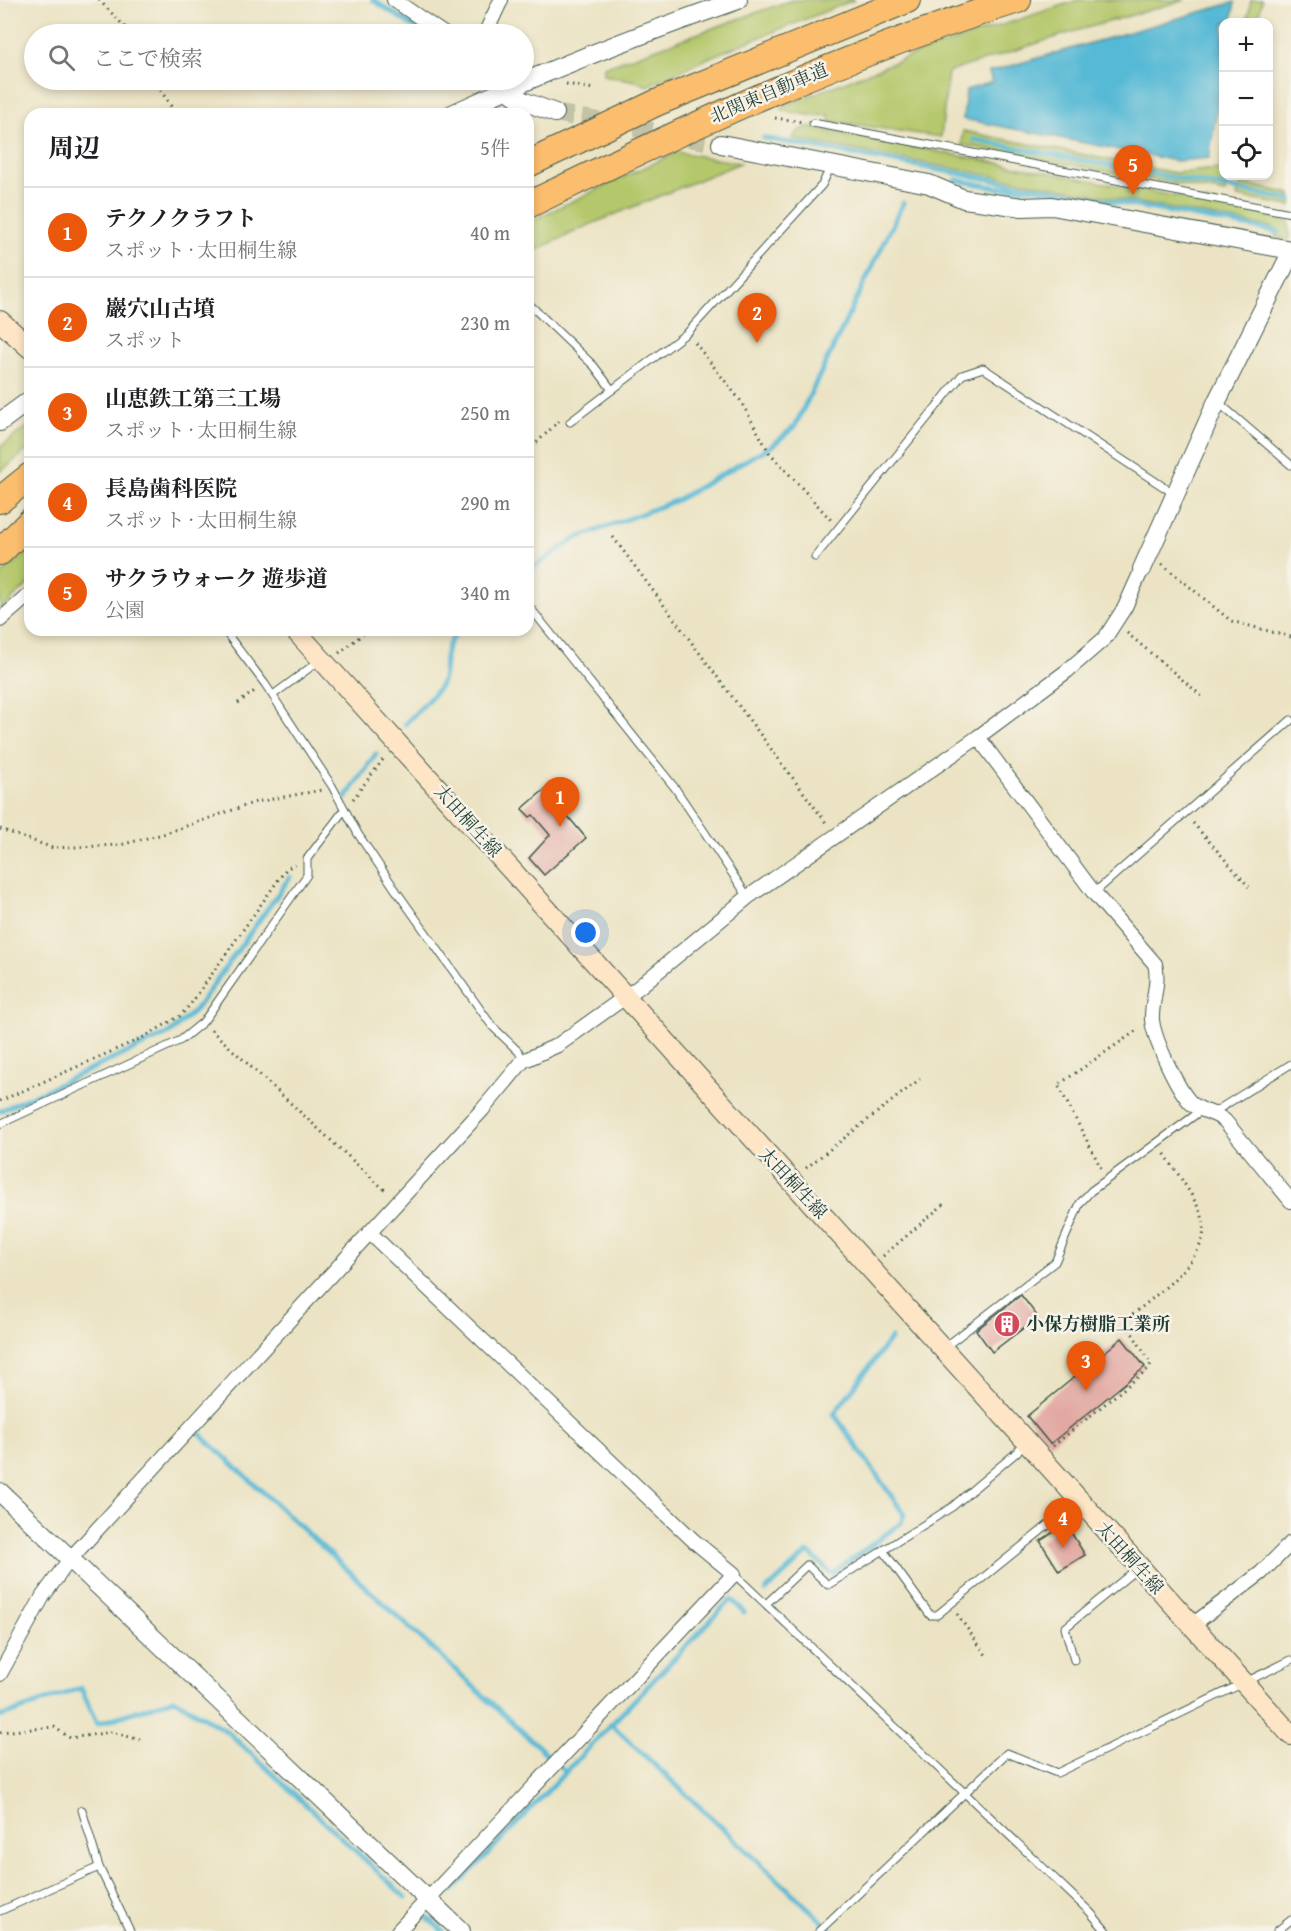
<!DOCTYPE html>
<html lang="ja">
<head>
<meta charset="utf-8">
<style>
  body { margin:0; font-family:"Gentium Book Plus","Noto Serif JP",serif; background:#f2f2f2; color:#202124 }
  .controls { position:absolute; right:18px; top:18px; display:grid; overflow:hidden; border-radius:12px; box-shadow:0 3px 9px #0003 }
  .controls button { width:54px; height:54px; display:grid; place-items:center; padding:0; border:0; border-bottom:2px solid #e0e0e0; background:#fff; color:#202124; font:30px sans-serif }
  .you { position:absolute; left:586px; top:933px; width:21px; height:21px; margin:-15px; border:4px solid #fff; border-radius:50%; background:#1a73e8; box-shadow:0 0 0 9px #1a73e833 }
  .badge { display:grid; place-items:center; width:39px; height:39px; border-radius:50%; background:#ea580c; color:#fff; font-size:20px; font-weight:700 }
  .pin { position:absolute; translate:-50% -50px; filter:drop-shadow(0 2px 3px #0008) }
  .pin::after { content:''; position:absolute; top:32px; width:21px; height:18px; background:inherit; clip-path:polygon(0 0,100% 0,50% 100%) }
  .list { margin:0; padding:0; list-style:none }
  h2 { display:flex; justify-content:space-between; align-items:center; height:78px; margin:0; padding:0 24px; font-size:26px }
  h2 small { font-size:20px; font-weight:400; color:#757577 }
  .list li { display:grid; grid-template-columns:39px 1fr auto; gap:18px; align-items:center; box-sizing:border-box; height:90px; padding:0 24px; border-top:2px solid #e0e0e0 }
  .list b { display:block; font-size:22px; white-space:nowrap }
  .list p { margin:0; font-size:20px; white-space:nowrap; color:#757577 }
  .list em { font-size:20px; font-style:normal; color:#757577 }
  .icon { flex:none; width:33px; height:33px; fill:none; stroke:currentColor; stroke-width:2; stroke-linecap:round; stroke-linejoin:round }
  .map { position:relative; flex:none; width:1291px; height:1931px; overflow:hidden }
  .search { position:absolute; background:#fff; box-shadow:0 3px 9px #0003; left:24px; top:24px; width:510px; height:66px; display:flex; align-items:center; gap:15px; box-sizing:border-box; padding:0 21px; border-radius:33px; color:#757577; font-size:22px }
  .panel { position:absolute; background:#fff; box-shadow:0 3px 9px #0003; left:24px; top:108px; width:510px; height:528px; border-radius:18px }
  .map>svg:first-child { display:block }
  .green { fill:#b4c76b; stroke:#6a8250; stroke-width:1.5 }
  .water { fill:#56b9d5; stroke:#3a7b84; stroke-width:1.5 }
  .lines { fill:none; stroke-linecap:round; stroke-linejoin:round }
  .stream { stroke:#56b9d5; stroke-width:5 }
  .building { fill:#e2a9a2 }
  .tertiary-tunnel { stroke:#c2c2a6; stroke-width:18; stroke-dasharray:18 9; stroke-linecap:butt }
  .service-casing { stroke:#3e5649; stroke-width:9 }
  .minor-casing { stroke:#3e5649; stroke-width:16 }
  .tertiary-casing { stroke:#3e5649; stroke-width:20 }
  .secondary-casing { stroke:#3e5649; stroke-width:22 }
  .motorway-casing { stroke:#3e5649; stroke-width:28 }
  .path { stroke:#3e5649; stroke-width:3; stroke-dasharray:1.5 4.5; stroke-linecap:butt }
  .service { stroke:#fff; stroke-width:7 }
  .minor { stroke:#fff; stroke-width:14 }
  .tertiary { stroke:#fff; stroke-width:18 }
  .secondary { stroke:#fde5c5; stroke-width:20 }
  .motorway { stroke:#fbbd6e; stroke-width:26 }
  .labels { text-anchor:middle; stroke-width:5; stroke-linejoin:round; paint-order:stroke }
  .street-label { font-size:18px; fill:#1f3d34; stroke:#f7f3e8 }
  .poi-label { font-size:18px; font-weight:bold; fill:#1f3d34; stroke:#f7f3e8; text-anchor:start }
</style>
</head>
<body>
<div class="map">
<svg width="1291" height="1931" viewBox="0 0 1291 1931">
  <rect width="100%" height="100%" fill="#f7f3e8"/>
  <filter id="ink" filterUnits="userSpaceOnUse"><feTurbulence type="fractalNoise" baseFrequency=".0167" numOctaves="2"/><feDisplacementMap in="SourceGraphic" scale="12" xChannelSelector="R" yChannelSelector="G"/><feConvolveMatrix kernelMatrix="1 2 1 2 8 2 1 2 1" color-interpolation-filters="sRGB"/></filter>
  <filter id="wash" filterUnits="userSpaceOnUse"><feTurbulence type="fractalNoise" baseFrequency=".008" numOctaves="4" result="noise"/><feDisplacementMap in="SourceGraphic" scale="24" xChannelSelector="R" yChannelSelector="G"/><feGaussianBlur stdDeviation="1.35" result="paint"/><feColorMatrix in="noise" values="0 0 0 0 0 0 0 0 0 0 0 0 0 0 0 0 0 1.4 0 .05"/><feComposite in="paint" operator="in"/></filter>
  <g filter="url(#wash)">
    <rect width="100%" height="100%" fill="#ebe3c3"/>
    <!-- green -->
    <g class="green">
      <path d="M792,0H854L717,54L647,86L636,81L603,75L604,67Z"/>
      <path d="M1078,0H1185L1072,32L948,72L941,137L830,121L829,115L815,116L783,111L782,107L791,103L918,53Z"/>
      <path d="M1251,0H1262L1258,22H1247Z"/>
      <path d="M807,127L1259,212L1289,222V240L1276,238L1274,228L793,139L797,132Z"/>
      <path d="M963,131L1175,173L1220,169L1223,152L1224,176H1229L1225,193L962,145Z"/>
      <path d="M677,152L740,163L589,225L528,254V222Z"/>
      <path d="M1241,183L1291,194V206L1237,197Z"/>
      <path d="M30,425V448L0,472V447Z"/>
      <path d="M30,550V583L0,610V575Z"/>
    </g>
    <!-- water -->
    <path class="water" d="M1235,2L1232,22H1224L1223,71L1209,158L1176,161L963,119L966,90L992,82L989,72Z"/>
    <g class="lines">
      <!-- stream -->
      <g class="stream">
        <path d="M373,0L425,34"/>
        <path d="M764,138L1279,232"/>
        <path d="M974,140L1291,200"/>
        <path d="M956,180L999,188H1031"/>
        <path d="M528,571L575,539L677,500L773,445L795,426L903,203"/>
        <path d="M405,724C416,712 431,699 440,686C450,670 436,652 460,630"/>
        <path d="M346,798L376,754"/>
        <path d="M0,1111L170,1033L196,1009L290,877"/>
        <path d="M199,1433L566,1772"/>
        <path d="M766,1591L808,1552L832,1574L901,1523L904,1514L834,1414L891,1338"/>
        <path d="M0,1717L81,1688L97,1724L174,1699L228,1732L406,1898"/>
        <path d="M611,1724L823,1922"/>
        <path d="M452,1891L731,1599L744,1612"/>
        <path d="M428,1918L443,1931"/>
        <path d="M829,1928L832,1931"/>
      </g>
    </g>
    <g id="blocks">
      <!-- building -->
      <g class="building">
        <path d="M545,789L586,838L544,875L529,858L550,835L533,815L530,817L522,809Z"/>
        <path d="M1021,1295L1038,1317L992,1352L976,1330Z"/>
        <path d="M1122,1338L1145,1367L1050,1444L1027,1416Z"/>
        <path d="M1066,1524L1085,1555L1059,1571L1040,1541Z"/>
      </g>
    </g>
  </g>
  <g filter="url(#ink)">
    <use href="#blocks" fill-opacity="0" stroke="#3e5649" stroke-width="1.5"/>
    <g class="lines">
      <!-- tertiary-tunnel -->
      <path class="tertiary-tunnel" d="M555,113L721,144"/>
      <defs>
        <g id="service">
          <path d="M813,123L1291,213"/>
          <path d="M528,303L594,366L612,390"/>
          <path d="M1219,403L1291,465"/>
          <path d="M570,422L688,332L822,185L831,166"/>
          <path d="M815,557L962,375L983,368L1173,493"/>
          <path d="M528,605L675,788L748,897"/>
          <path d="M224,630L265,684L332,786L358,834L397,892L492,1026L519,1052L523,1061"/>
          <path d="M273,695L319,661"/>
          <path d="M1094,893L1291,720"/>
          <path d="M1214,1112L1291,1064"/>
          <path d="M0,1124L181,1040L203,1022L211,1011L307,875V859L344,810"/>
          <path d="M945,1347L1055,1262L1080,1203L1091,1191L1202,1110"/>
          <path d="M883,1550L930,1615H937L1079,1500"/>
          <path d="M734,1574L1090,1912L1106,1931"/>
          <path d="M767,1603L807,1565L828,1585L952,1507L1017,1452L1024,1442"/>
          <path d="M1074,1660L1065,1628L1139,1567"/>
          <path d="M82,1810L99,1867L130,1931"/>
          <path d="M0,1911L99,1867"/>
          <path d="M819,1931L1007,1753L1057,1773L1291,1660"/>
          <path d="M1277,1931L1291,1920"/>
        </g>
        <g id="minor">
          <path d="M394,0L444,34"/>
          <path d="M485,34L501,0"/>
          <path d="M0,620L30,594"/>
          <path d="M978,737L1094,893L1155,964C1160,983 1151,1001 1152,1020C1154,1039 1178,1091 1192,1104C1202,1112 1215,1112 1225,1121L1291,1201"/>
          <path d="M370,1233L694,1541L734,1574L398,1931"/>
          <path d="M1191,1626L1261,1573L1291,1543"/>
          <path d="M0,1674L43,1596L70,1559L483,1109L523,1061L558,1045L639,987L748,897L978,737L1067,671L1105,638L1125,607L1142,569"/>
        </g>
        <g id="tertiary">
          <path d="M506,89L523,101L555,113"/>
          <path d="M452,114C545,71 640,34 738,0"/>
          <path d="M721,144L929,184L964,199L1022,207L1052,206L1291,250"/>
          <path d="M0,422L30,400"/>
          <path d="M1142,569L1217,401L1291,253"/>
          <path d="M0,1492L461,1931"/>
        </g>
        <g id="secondary">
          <path d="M0,321L30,348"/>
          <path d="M295,630L1291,1735"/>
        </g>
        <g id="motorway">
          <path d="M528,164L656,103L907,0"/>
          <path d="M528,205C688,127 848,53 1018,0"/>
          <path d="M0,500L30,476"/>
          <path d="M0,552L30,522"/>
        </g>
      </defs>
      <!-- service casing -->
      <use href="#service" class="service-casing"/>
      <!-- minor casing -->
      <use href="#minor" class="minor-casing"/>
      <!-- tertiary casing -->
      <use href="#tertiary" class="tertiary-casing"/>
      <!-- secondary casing -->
      <use href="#secondary" class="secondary-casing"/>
      <!-- motorway casing -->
      <use href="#motorway" class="motorway-casing"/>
      <!-- path -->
      <g class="path">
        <path d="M99,0L124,26L129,34"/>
        <path d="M154,80L176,114"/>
        <path d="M566,84L594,89"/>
        <path d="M775,118L802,122"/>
        <path d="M695,343L740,400L769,452L831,520"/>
        <path d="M528,451L559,421"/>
        <path d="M613,537L827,824"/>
        <path d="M1162,564L1231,621L1291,637"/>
        <path d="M1127,633L1204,698"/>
        <path d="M339,653L368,630"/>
        <path d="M238,703L256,690"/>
        <path d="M353,799L385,757"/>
        <path d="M1193,823L1249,887"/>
        <path d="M0,829L53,848L120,845L163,834L256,802L322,790"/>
        <path d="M211,1030L387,1192"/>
        <path d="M0,1101L144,1037L180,1016L190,1005L286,869L295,864"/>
        <path d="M806,1168L920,1079"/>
        <path d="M1101,1168L1058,1085L1139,1029"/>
        <path d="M883,1256L944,1204"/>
        <path d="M1053,1446L1148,1369L1151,1364L1129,1328L1128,1319C1153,1296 1212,1258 1203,1220C1199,1202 1173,1168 1163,1151"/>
        <path d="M957,1614L986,1655"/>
        <path d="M0,1732L54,1727L70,1738L112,1732L140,1740"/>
      </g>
      <!-- service -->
      <use href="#service" class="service"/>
      <!-- minor -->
      <use href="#minor" class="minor"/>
      <!-- tertiary -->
      <use href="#tertiary" class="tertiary"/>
      <!-- secondary -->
      <use href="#secondary" class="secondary"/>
      <!-- motorway -->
      <use href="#motorway" class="motorway"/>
    </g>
  </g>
  <!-- icons -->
  <defs>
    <symbol id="building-disc" viewBox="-11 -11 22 22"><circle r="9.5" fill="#d1495b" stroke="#f7f3e8"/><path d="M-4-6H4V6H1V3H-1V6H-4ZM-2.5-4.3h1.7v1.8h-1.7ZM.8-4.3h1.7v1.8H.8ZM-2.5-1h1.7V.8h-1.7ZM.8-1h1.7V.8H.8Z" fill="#fff"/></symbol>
  </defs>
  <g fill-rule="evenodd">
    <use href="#building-disc" x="992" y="1309" width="30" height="30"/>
  </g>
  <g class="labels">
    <!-- street labels -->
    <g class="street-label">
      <text transform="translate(769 93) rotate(-23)" y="6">北関東自動車道</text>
      <text transform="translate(468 821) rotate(48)" y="6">太田桐生線</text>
      <text transform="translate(793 1183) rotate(47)" y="6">太田桐生線</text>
      <text transform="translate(1130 1558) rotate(48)" y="6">太田桐生線</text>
    </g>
    <!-- poi labels -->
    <g class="poi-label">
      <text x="1026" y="1330">小保方樹脂工業所</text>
    </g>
  </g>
</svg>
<div class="controls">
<button>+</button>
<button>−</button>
<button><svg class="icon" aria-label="locate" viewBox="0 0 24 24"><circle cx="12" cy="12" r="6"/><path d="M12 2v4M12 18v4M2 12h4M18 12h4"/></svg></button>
</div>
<div class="you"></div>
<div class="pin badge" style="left:560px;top:827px">1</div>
<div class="pin badge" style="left:757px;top:343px">2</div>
<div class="pin badge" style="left:1086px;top:1391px">3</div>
<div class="pin badge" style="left:1063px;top:1548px">4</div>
<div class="pin badge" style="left:1133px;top:195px">5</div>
<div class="search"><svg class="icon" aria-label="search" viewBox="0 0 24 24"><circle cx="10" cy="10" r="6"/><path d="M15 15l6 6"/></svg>ここで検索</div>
<section class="panel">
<h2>周辺<small>5件</small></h2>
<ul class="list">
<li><span class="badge">1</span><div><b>テクノクラフト</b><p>スポット · 太田桐生線</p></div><em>40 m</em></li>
<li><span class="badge">2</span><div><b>巖穴山古墳</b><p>スポット</p></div><em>230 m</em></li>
<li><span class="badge">3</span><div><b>山恵鉄工第三工場</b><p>スポット · 太田桐生線</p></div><em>250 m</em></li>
<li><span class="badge">4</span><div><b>長島歯科医院</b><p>スポット · 太田桐生線</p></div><em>290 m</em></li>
<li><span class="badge">5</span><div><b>サクラウォーク 遊歩道</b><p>公園</p></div><em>340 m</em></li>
</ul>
</section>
</div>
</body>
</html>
